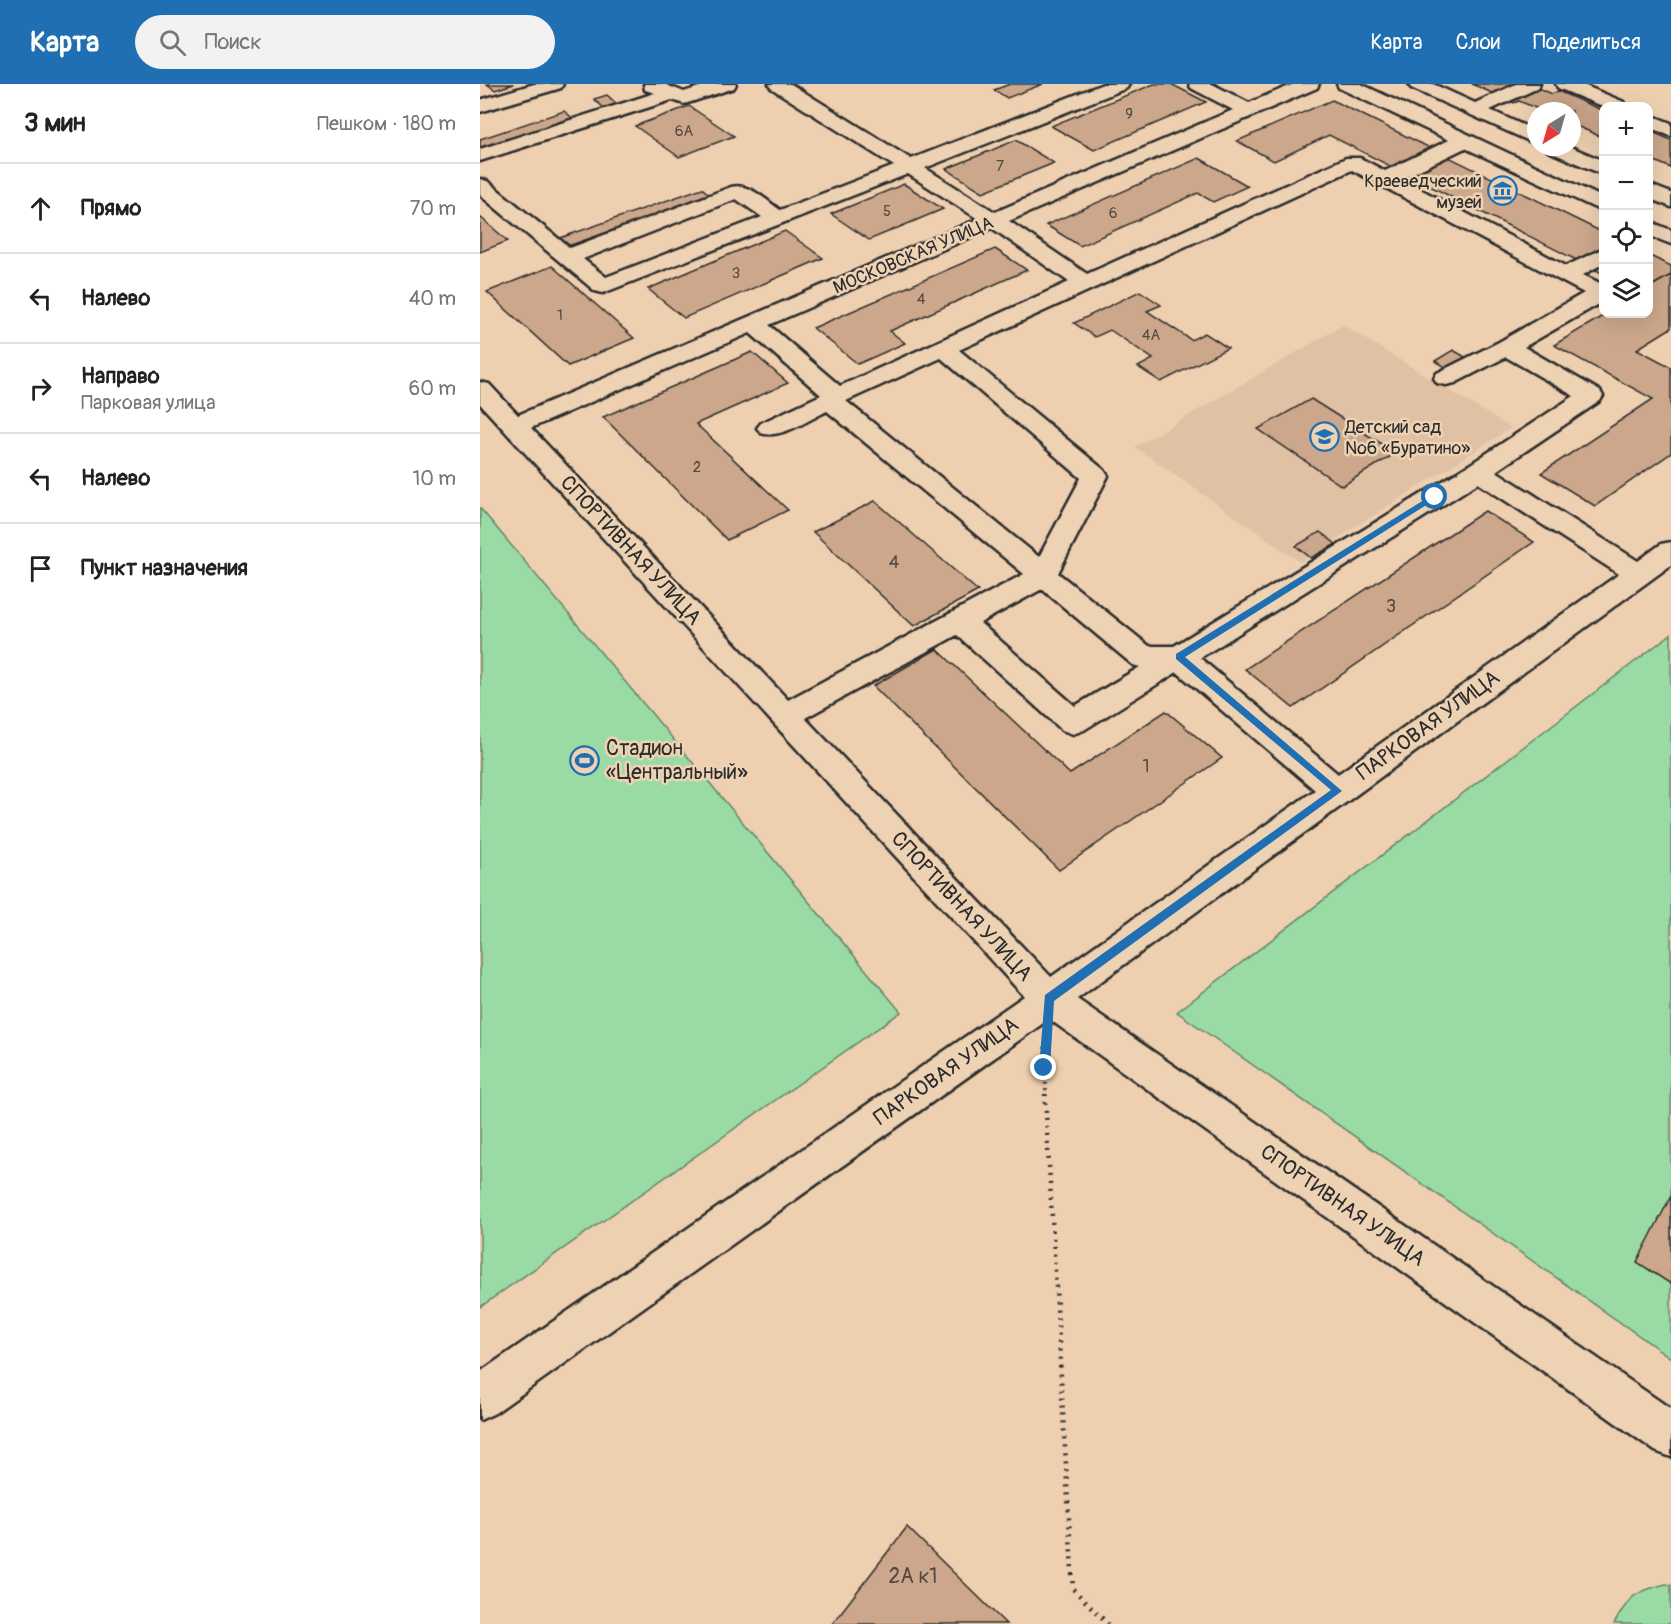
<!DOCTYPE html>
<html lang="ru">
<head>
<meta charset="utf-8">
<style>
  body { margin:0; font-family:Pangolin,sans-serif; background:#f2f2f2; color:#222 }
  .controls { position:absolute; right:18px; top:18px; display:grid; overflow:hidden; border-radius:12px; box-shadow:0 6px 24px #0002 }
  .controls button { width:54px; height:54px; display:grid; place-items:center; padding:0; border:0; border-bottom:2px solid #e0e0e0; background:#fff; color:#222; font:30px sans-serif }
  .compass { position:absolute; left:1047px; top:18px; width:54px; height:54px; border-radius:50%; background:#fff; box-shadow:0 6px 24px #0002; rotate:217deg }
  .stop { position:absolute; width:18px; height:18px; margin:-14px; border:4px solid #1f6fb2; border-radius:50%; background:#fff }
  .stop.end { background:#1f6fb2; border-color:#fff; box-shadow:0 2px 6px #0008 }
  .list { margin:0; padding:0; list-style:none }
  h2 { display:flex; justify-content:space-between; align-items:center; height:78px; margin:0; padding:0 24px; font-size:26px }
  h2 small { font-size:20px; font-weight:400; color:#767676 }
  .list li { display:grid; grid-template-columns:39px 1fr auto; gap:18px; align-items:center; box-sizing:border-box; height:90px; padding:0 24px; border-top:2px solid #e0e0e0 }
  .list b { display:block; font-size:22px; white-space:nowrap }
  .list p { margin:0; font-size:20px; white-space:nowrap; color:#767676 }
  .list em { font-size:20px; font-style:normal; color:#767676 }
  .icon { flex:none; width:33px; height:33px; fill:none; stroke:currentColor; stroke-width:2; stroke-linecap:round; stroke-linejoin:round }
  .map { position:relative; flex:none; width:1191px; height:1540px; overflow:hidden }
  header { display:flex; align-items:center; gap:36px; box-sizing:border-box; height:84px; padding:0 30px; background:#1f6fb2; color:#fff }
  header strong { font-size:28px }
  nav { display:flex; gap:33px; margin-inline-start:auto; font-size:21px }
  .search { width:420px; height:54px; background:#f2f2f2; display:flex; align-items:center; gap:15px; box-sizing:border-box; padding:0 21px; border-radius:33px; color:#767676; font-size:22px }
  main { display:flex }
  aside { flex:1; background:#fff }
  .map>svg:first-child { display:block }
  .built { fill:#e0c1a4 }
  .green { fill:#9adba5; stroke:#628368; stroke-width:1.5 }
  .building { fill:#cca78b; stroke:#2b2b2b; stroke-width:1.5 }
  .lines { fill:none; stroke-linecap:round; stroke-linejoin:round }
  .minor-casing { stroke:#2b2b2b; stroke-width:5 }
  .path-far1 { stroke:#2b2b2b; stroke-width:4; stroke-dasharray:1.5 4.5; stroke-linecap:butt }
  .path { stroke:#2b2b2b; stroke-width:4.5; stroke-dasharray:2 6; stroke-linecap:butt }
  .minor { fill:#edd2b4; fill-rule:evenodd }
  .route { fill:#1f6fb2 }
  .labels { text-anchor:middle; stroke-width:5; stroke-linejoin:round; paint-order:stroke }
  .far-number-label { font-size:15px; fill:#534a43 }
  .far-poi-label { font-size:18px; fill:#2b2b2b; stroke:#edd2b4; text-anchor:end }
  .far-street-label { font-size:18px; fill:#2b2b2b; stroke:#edd2b4 }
  .number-label { font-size:18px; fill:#534a43 }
  .street-label { font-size:21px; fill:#2b2b2b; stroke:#edd2b4 }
  .poi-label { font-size:21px; fill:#2b2b2b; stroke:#edd2b4; text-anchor:start }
  .near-number-label { font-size:21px; fill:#534a43 }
</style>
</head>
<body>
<header>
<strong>Карта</strong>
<div class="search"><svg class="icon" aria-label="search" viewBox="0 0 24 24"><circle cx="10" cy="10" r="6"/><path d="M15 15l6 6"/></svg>Поиск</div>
<nav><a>Карта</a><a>Слои</a><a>Поделиться</a></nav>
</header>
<main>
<aside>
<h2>3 мин<small>Пешком · 180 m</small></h2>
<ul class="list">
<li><svg class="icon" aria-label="ahead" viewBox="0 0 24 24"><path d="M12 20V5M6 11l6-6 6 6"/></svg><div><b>Прямо</b></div><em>70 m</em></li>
<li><svg class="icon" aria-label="left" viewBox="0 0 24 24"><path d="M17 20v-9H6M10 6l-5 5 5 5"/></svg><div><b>Налево</b></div><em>40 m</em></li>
<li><svg class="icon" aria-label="right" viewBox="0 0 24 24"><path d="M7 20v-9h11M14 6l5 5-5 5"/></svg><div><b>Направо</b><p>Парковая улица</p></div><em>60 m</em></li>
<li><svg class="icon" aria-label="left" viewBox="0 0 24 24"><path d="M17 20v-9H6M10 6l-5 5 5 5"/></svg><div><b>Налево</b></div><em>10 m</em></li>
<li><svg class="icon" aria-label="arrive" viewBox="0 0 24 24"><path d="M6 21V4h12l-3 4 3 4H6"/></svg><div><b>Пункт назначения</b></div></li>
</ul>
</aside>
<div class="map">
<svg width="1191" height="1540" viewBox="0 0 1191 1540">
  <rect width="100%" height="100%" fill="#eed0b1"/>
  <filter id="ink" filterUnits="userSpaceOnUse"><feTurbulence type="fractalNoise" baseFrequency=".0167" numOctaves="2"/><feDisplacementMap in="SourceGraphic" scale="12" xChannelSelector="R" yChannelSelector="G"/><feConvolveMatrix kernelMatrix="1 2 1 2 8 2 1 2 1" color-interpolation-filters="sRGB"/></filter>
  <g filter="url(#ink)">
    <!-- built -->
    <path class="built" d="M863,241L1031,344L820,478L655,363Z"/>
    <!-- green -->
    <g class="green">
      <path d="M0,424L421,928L0,1223Z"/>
      <path d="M1191,550V1274L697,928Z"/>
      <path d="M1186,1500L1191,1501V1540H1134C1150,1511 1154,1508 1186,1500Z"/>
    </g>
    <!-- building -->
    <g class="building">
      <path d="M7,0H34L15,6Z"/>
      <path d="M530,0H563L527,14L514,6Z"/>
      <path d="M674,0H691L726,18L614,66L571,42Z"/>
      <path d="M992,0H1050L1072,10L1078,7L1124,27V54L1092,40V27H1063L1039,17L1034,19Z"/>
      <path d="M127,11L139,22L126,26L114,15Z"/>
      <path d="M852,16L1124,149V190L849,51L794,77L757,57Z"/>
      <path d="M209,22L254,52L199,73L155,42Z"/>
      <path d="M84,27L95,36L0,68V55Z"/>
      <path d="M1168,46L1191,56V84L1168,74Z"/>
      <path d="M536,56L574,79L503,108L466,85Z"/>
      <path d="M719,74L768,102L733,118L718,109L600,162L566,141Z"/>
      <path d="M424,100L463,125L389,156L351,130Z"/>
      <path d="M222,104L231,112L85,163L77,155Z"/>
      <path d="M0,133L28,157L0,168Z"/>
      <path d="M305,147L343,174L204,234L168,205Z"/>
      <path d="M515,165L547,186L410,247L425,259L378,280L333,244Z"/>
      <path d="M1168,171L1191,182V191L1168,204Z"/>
      <path d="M72,182L154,254L88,282L7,208Z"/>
      <path d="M1191,191V244L1157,265L1191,283V369L1115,422L1061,389L1173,315L1074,261L1126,230H1168V204Z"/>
      <path d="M660,207L681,221L667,227L711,256L725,249L748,264L681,298L658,283L673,275L630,246L615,253L594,239Z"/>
      <path d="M973,266L987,274L969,285L955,277Z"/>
      <path d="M272,268L308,299L216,340L308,426L247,456L123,333Z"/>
      <path d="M831,315L916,369L862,402L778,345Z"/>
      <path d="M395,417L498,507L434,542L333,448Z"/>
      <path d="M1005,427L1054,458L813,624L765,585Z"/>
      <path d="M840,448L856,460L831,474L816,462Z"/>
      <path d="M457,565L590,690L686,627L742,674L579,786L393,602Z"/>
      <path d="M1191,1112V1200L1157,1178Z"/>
      <path d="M427,1443L526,1540H352Z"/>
    </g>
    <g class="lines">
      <defs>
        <g id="minor">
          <path d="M54,0H83L81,4L0,28V16Z"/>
          <path d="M164,0H184L204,8L228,0H256L254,4L211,18L204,20L192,16L0,77V65L175,9L165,6Z"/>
          <path d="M289,0H311L431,75L623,0H649L647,4L445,84L515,128L753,26L711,4L709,0H732L769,19L814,0H839L837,4L529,137L607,190L866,74H880L905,87L969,56L859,4L857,0H881L1124,114V128L985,64L921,95L1086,182L1124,164V179L1103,191L1124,201V217L1044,263L1120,307L1123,312L1120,317L1016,387L1158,477L1181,460L1191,458V481L597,915L1191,1325V1373L1175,1367L569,935L15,1329L0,1336V1288L544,912L0,320V298L9,300L38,331L498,135L428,90L123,209L115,207L0,111V95L7,97L90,164L251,103C268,98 286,116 300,126L414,82L291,4ZM872,86L1104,209L1019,258L957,289L954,294L957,299L966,301L975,299L1026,273L1094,312L989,381L694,562H669L578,489L628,392L624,386L479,266ZM256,115L282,133L126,193L103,175ZM512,144L589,198L360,302L289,241ZM270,249L341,311L281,339L277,344L281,349C302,355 328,336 347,327L544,490L308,616L51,344ZM461,274L601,394L559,473L366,317ZM998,399L1139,490L858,690L720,574ZM562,505L653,581L660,583L595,622L500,539ZM477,551L582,646L593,650L604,646L697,588L835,706L571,893L325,634Z"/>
          <path d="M929,0H953L995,19L1036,0H1060L1058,4L1010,26L1056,47V60L931,4Z"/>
          <path d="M1076,0H1101L1144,18L1146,22L1124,23L1078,4Z"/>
          <path d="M1168,30L1191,39V52L1168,43Z"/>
          <path d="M1065,63H1091L1124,77V91L1068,67Z"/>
          <path d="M1168,100L1191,109V123L1168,114Z"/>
          <path d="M1168,137L1191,146V160L1168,151Z"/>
        </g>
      </defs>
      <!-- minor casing -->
      <use href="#minor" class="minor-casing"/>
      <!-- path-far1 -->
      <path class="path-far1" d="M565,963L566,1012"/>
      <!-- path -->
      <path class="path" d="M565,1010L593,1505L628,1540"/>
      <!-- minor -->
      <use href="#minor" class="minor"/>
    </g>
  </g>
  <!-- route -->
  <path class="route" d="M952,411L959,413L705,573L862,707L574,917L570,984L568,988H560L559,984L565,911L851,706L696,575V570Z"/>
  <!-- icons -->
  <defs>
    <symbol id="museum-ring" viewBox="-11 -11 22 22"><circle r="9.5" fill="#edd2b4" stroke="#1f6fb2" stroke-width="1.5"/><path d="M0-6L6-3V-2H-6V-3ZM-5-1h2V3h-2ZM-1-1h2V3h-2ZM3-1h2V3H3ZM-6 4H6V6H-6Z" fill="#1f6fb2"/></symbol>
    <symbol id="school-ring" viewBox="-11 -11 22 22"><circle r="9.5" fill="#edd2b4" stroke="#1f6fb2" stroke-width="1.5"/><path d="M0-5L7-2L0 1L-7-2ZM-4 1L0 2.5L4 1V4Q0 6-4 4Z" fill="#1f6fb2"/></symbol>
    <symbol id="stadium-ring" viewBox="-11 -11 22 22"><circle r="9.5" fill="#edd2b4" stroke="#1f6fb2" stroke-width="1.5"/><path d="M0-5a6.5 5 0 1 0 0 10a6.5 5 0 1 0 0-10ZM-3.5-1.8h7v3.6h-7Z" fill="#1f6fb2"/></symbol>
  </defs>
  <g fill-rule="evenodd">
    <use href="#museum-ring" x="1006" y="90" width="33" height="33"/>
    <use href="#school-ring" x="828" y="336" width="33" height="33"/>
    <use href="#stadium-ring" x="88" y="660" width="33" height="33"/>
  </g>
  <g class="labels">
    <!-- far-number labels -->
    <g class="far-number-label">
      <text x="649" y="35">9</text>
      <text x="204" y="52">6А</text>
      <text x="520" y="87">7</text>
      <text x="407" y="132">5</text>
      <text x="633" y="134">6</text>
      <text x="256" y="194">3</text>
      <text x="441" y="220">4</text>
      <text x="80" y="236">1</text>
      <text x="671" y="256">4А</text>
      <text x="217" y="388">2</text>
    </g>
    <!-- far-poi labels -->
    <g class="far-poi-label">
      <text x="1002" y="103">Краеведческий<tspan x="1002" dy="21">музей</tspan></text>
      <text x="865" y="349" text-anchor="start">Детский сад<tspan x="865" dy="21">№6 «Буратино»</tspan></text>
    </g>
    <!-- far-street labels -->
    <g class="far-street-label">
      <text transform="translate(433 171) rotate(-23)" y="6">МОСКОВСКАЯ УЛИЦА</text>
    </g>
    <!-- number labels -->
    <g class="number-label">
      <text x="414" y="484">4</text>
      <text x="911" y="528">3</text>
      <text x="666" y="688">1</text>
    </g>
    <!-- street labels -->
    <g class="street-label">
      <text transform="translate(151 466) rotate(47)" y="7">СПОРТИВНАЯ УЛИЦА</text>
      <text transform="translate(948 641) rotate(-36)" y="7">ПАРКОВАЯ УЛИЦА</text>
      <text transform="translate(482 822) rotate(47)" y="7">СПОРТИВНАЯ УЛИЦА</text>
      <text transform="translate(466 987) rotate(-35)" y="7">ПАРКОВАЯ УЛИЦА</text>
      <text transform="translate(863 1121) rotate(35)" y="7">СПОРТИВНАЯ УЛИЦА</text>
    </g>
    <!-- poi labels -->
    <g class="poi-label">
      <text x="126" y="671">Стадион<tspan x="126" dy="24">«Центральный»</tspan></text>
    </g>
    <!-- near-number labels -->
    <g class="near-number-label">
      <text x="433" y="1499">2А к1</text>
    </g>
  </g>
</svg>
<div class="controls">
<button>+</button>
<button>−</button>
<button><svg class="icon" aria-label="locate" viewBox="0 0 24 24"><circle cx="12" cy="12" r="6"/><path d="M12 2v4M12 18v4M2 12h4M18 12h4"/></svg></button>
<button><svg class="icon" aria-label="layers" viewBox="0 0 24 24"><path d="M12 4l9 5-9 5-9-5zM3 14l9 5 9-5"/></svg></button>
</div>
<svg class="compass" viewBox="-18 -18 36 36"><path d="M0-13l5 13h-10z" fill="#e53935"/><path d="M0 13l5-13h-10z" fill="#767676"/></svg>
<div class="stop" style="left:955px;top:413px"></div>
<div class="stop end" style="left:564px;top:984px"></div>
</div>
</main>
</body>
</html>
